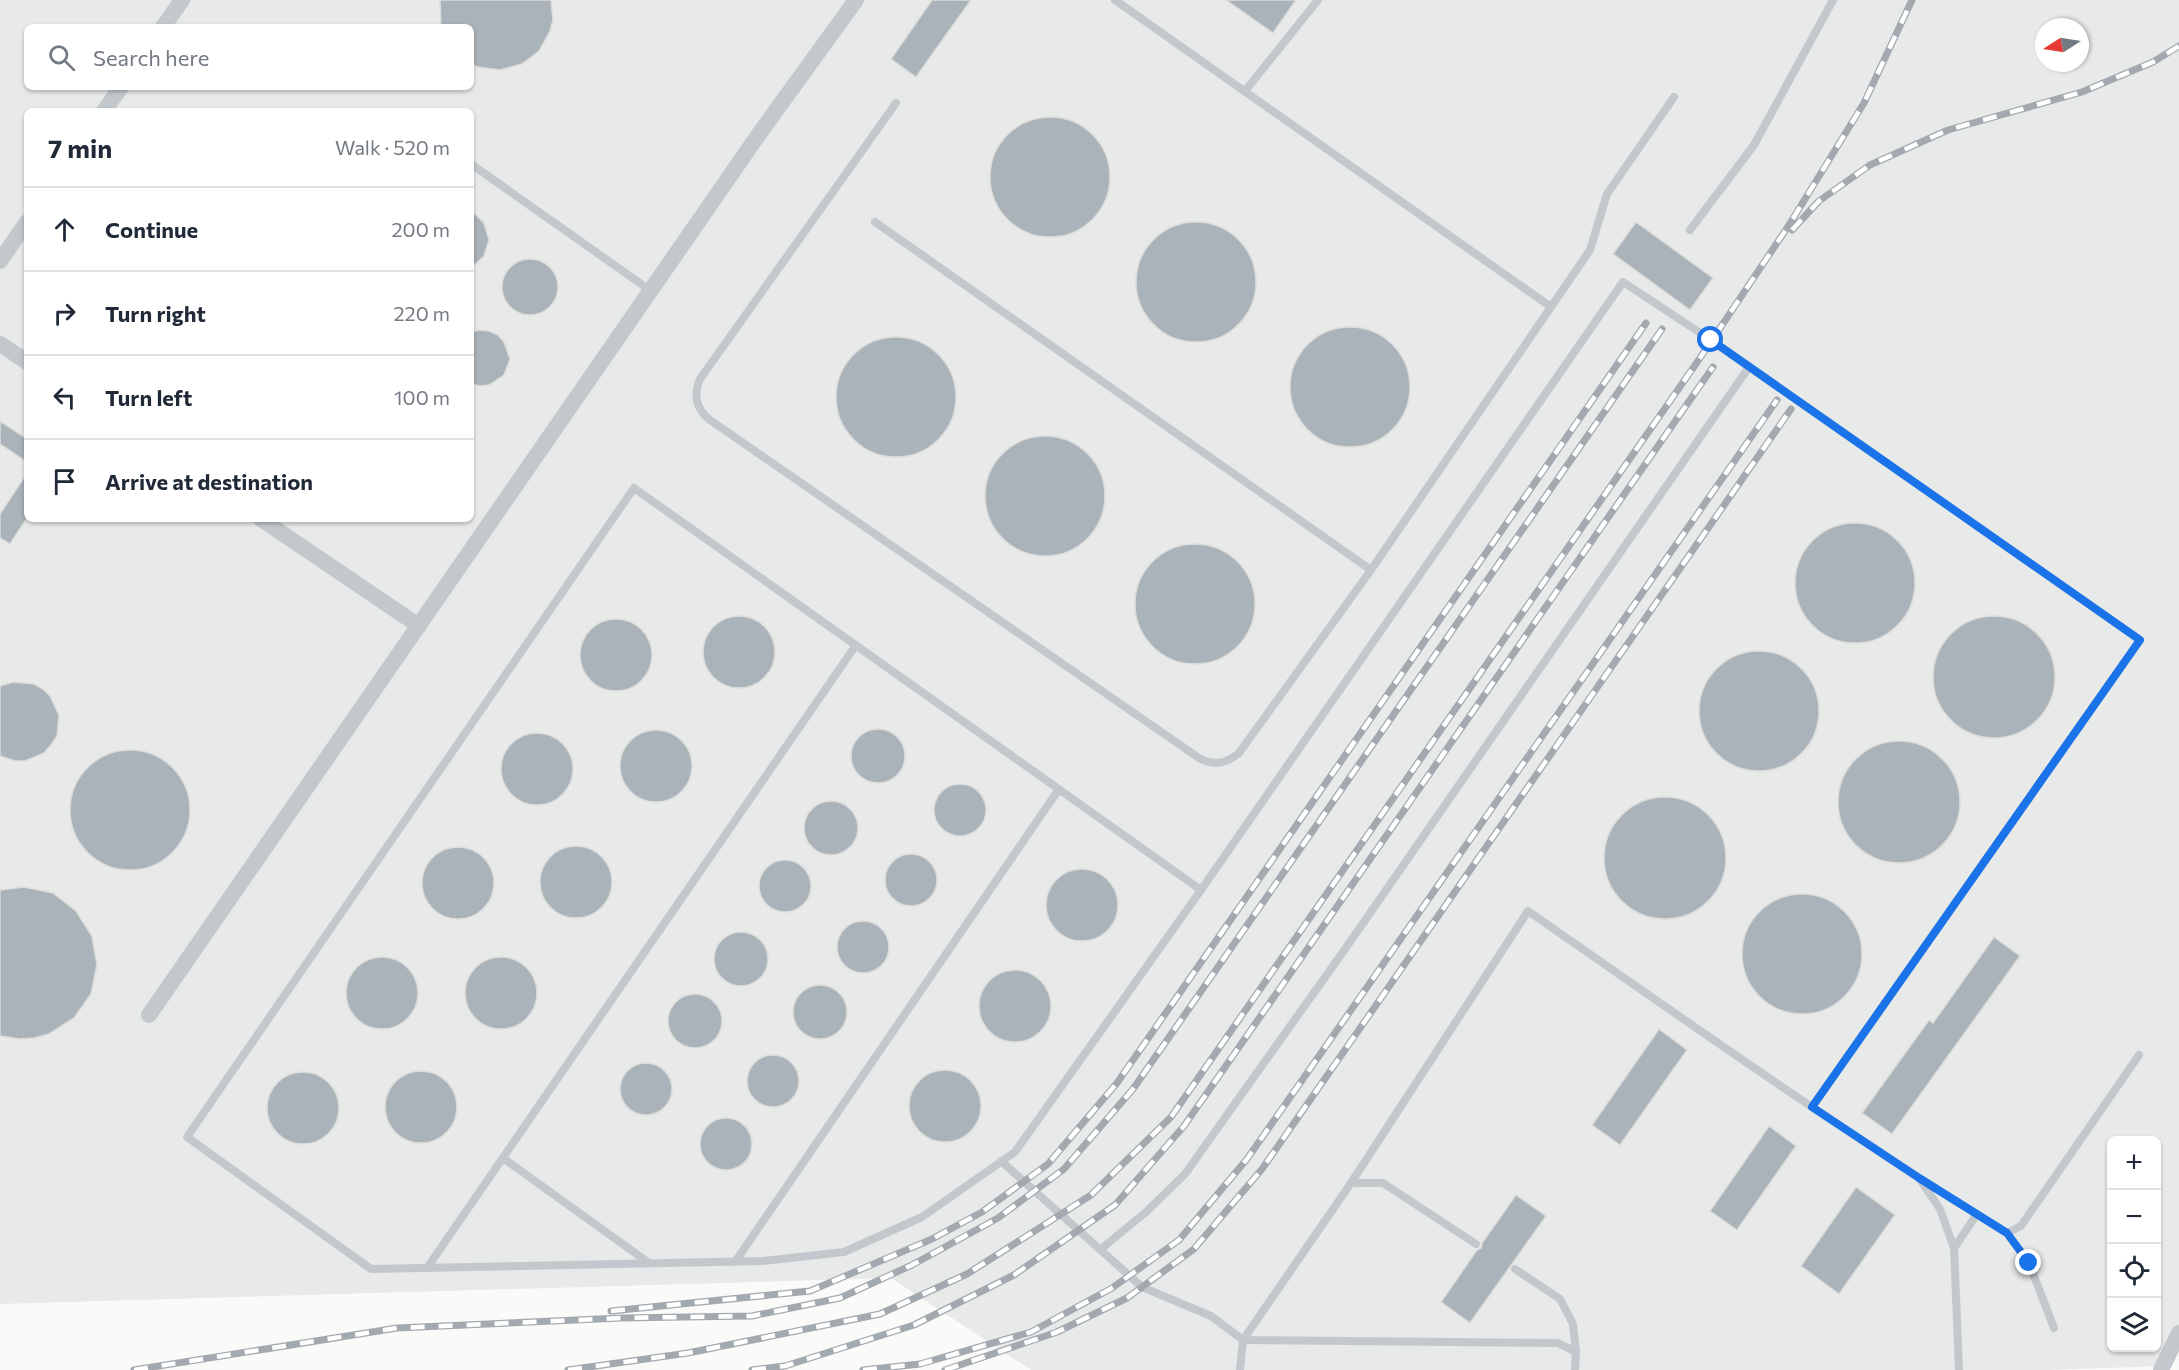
<!DOCTYPE html>
<html lang="en">
<head>
<meta charset="utf-8">
<style>
  body { margin:0; font-family:Commissioner,sans-serif; background:#f6f6f7; color:#1f2937 }
  .controls { position:absolute; right:18px; bottom:18px; display:grid; overflow:hidden; border-radius:9px; box-shadow:0 2px 4px #0004 }
  .controls button { width:54px; height:54px; display:grid; place-items:center; padding:0; border:0; border-bottom:2px solid #e0e1e3; background:#fff; color:#1f2937; font:30px sans-serif }
  .compass { position:absolute; left:2035px; top:18px; width:54px; height:54px; border-radius:50%; background:#fff; box-shadow:0 2px 4px #0004; rotate:258deg }
  .stop { position:absolute; width:18px; height:18px; margin:-14px; border:4px solid #1a73e8; border-radius:50%; background:#fff }
  .stop.end { background:#1a73e8; border-color:#fff; box-shadow:0 2px 6px #0008 }
  .list { margin:0; padding:0; list-style:none }
  h2 { display:flex; justify-content:space-between; align-items:center; height:78px; margin:0; padding:0 24px; font-size:26px }
  h2 small { font-size:20px; font-weight:400; color:#747a83 }
  .list li { display:grid; grid-template-columns:39px 1fr auto; gap:18px; align-items:center; box-sizing:border-box; height:84px; padding:0 24px; border-top:2px solid #e0e1e3 }
  .list b { display:block; font-size:22px; white-space:nowrap }
  .list em { font-size:20px; font-style:normal; color:#747a83 }
  .icon { flex:none; width:33px; height:33px; fill:none; stroke:currentColor; stroke-width:2; stroke-linecap:round; stroke-linejoin:round }
  .map { position:relative; flex:none; width:2179px; height:1370px; overflow:hidden }
  .search { position:absolute; background:#fff; box-shadow:0 2px 4px #0004; left:24px; top:24px; width:450px; height:66px; display:flex; align-items:center; gap:15px; box-sizing:border-box; padding:0 21px; border-radius:9px; color:#747a83; font-size:22px }
  .panel { position:absolute; background:#fff; box-shadow:0 2px 4px #0004; left:24px; top:108px; width:450px; height:414px; border-radius:9px }
  .map>svg:first-child { display:block }
  .built { fill:#e8e9e9; fill-rule:evenodd }
  .building { fill:#aab3b9; stroke:#dcdcda; stroke-width:1.5 }
  .lines { fill:none; stroke-linecap:round; stroke-linejoin:round }
  .lane { stroke:#c3c8cc; stroke-width:8 }
  .street { stroke:#c3c8cc; stroke-width:16 }
  .rail-casing { stroke:#a2aab0; stroke-width:7 }
  .rail { stroke:#fff; stroke-width:4.5; stroke-dasharray:14; stroke-linecap:butt }
  .route { stroke:#1a73e8; stroke-width:8 }
</style>
</head>
<body>
<div class="map">
<svg width="2179" height="1370" viewBox="0 0 2179 1370">
  <rect width="100%" height="100%" fill="#fafaf8"/>
  <!-- built -->
  <path class="built" d="M0,0H2179V1347L2166,1366L2047,1370H1031L891,1278L0,1304ZM27,27H471V87H27ZM2044,27H2080V63H2044ZM27,111H471V519H27ZM2112,1140H2156V1348H2112Z"/>
  <!-- building -->
  <g class="building">
    <path d="M440,0H551L553,20L550,31L539,51L522,64L500,70L478,67L471,64V27H441Z"/>
    <path d="M932,0H971L916,77L891,59Z"/>
    <path d="M1226,0H1296L1273,33Z"/>
    <circle cx="1050" cy="177" r="60"/>
    <path d="M471,210L484,223L489,240L484,256L471,268Z"/>
    <circle cx="1196" cy="282" r="60"/>
    <path d="M1636,222L1713,278L1690,310L1613,254Z"/>
    <circle cx="530" cy="287" r="28"/>
    <circle cx="1350" cy="387" r="60"/>
    <path d="M480,330L489,331L498,335L504,342L510,359L504,375L489,385L480,386L471,384V332Z"/>
    <circle cx="896" cy="397" r="60"/>
    <path d="M0,421L27,439V462L0,444Z"/>
    <circle cx="1045" cy="496" r="60"/>
    <path d="M27,473V518L10,544L0,538V514Z"/>
    <circle cx="1855" cy="583" r="60"/>
    <circle cx="1195" cy="604" r="60"/>
    <circle cx="739" cy="652" r="36"/>
    <circle cx="1994" cy="677" r="61"/>
    <circle cx="616" cy="655" r="36"/>
    <circle cx="1759" cy="711" r="60"/>
    <path d="M13,682L34,684L43,689L50,696L59,715L57,736L51,745L44,753L25,761H15L0,756V686Z"/>
    <circle cx="878" cy="756" r="27"/>
    <circle cx="656" cy="766" r="36"/>
    <circle cx="537" cy="769" r="36"/>
    <circle cx="1899" cy="802" r="61"/>
    <circle cx="130" cy="810" r="60"/>
    <circle cx="960" cy="810" r="26"/>
    <circle cx="1665" cy="858" r="61"/>
    <circle cx="831" cy="828" r="27"/>
    <circle cx="576" cy="882" r="36"/>
    <circle cx="458" cy="883" r="36"/>
    <circle cx="911" cy="880" r="26"/>
    <circle cx="785" cy="886" r="26"/>
    <circle cx="1082" cy="905" r="36"/>
    <path d="M24,887L53,893L76,911L92,936L97,965L91,994L74,1018L49,1034L34,1038L20,1039L0,1036V890Z"/>
    <circle cx="1802" cy="954" r="60"/>
    <circle cx="863" cy="947" r="26"/>
    <circle cx="741" cy="959" r="27"/>
    <path d="M1994,937L2020,956L1892,1134L1862,1113L1929,1020L1933,1023Z"/>
    <circle cx="382" cy="993" r="36"/>
    <circle cx="501" cy="993" r="36"/>
    <circle cx="1015" cy="1006" r="36"/>
    <circle cx="820" cy="1012" r="27"/>
    <circle cx="695" cy="1021" r="27"/>
    <path d="M1659,1029L1687,1050L1620,1145L1592,1125Z"/>
    <circle cx="773" cy="1081" r="26"/>
    <circle cx="646" cy="1089" r="26"/>
    <circle cx="945" cy="1106" r="36"/>
    <circle cx="421" cy="1107" r="36"/>
    <circle cx="303" cy="1108" r="36"/>
    <circle cx="726" cy="1144" r="26"/>
    <path d="M1769,1126L1796,1146L1737,1230L1710,1211Z"/>
    <path d="M1856,1187L1895,1215L1839,1294L1801,1266Z"/>
    <path d="M1516,1195L1546,1216L1470,1323L1441,1302L1477,1250L1481,1248L1482,1243Z"/>
  </g>
  <g class="lines">
    <!-- lane -->
    <g class="lane">
      <path d="M1115,0L1551,307"/>
      <path d="M1245,91L1318,0"/>
      <path d="M471,164L651,291"/>
      <path d="M875,222L1371,570L1239,753C1226,764 1214,766 1199,758L710,420C696,409 693,396 700,379L896,103"/>
      <path d="M1690,230L1754,145L1833,0"/>
      <path d="M1371,570L1590,250L1607,194L1674,97"/>
      <path d="M1201,890L634,488L187,1137L371,1269L763,1261L844,1252L922,1217L1015,1152L1201,890L1623,282L1711,340L2140,640L1812,1107"/>
      <path d="M503,1158L649,1263"/>
      <path d="M1001,1161L1142,1287L1211,1316L1243,1340L1558,1343L1576,1352L1575,1370"/>
      <path d="M1921,1181L1940,1209L1954,1248L1959,1370"/>
      <path d="M1351,1183H1383L1476,1244"/>
      <path d="M2007,1233L2029,1263L2054,1328"/>
      <path d="M1954,1248L1977,1214"/>
      <path d="M1101,1249L1146,1212L1185,1174L1350,942L1749,367"/>
      <path d="M735,1262L1059,789"/>
      <path d="M427,1268L856,645"/>
      <path d="M1515,1269L1560,1299L1573,1324L1576,1352"/>
      <path d="M1240,1370L1243,1340L1351,1183L1528,911C1686,1021 1843,1132 2007,1233L2021,1226L2139,1055"/>
    </g>
    <!-- street -->
    <g class="street">
      <path d="M163,27L182,0"/>
      <path d="M104,111L121,87"/>
      <path d="M0,261L27,222"/>
      <path d="M0,344L27,362"/>
      <path d="M261,519L419,626"/>
      <path d="M149,1015L759,134L856,0"/>
      <path d="M2161,1370L2179,1333"/>
    </g>
    <defs>
      <g id="rail">
        <path d="M1792,230L1819,201L1870,165L1948,130L2082,92L2153,62L2179,46"/>
        <path d="M611,1311L810,1291L932,1239L982,1212L1048,1164L1117,1083L1646,323"/>
        <path d="M134,1370L397,1328L621,1318L752,1316L840,1298L912,1265L998,1218L1064,1169L1133,1089L1662,329"/>
        <path d="M568,1370L688,1353L880,1314L967,1274L1091,1195L1171,1117L1700,358L1789,225L1864,103L1912,0"/>
        <path d="M752,1370L785,1366L914,1325L1014,1275L1115,1205L1184,1126L1713,367"/>
        <path d="M863,1370L920,1364L1031,1332L1112,1288L1179,1240L1247,1159L1777,400"/>
        <path d="M945,1370L1057,1332L1127,1298L1194,1249L1262,1169L1791,409"/>
      </g>
    </defs>
    <!-- rail casing -->
    <use href="#rail" class="rail-casing"/>
    <!-- rail -->
    <use href="#rail" class="rail"/>
  </g>
  <g class="lines">
    <!-- route -->
    <path class="route" d="M1711,340L2140,640L1812,1107L1919,1178L2007,1233L2029,1263"/>
  </g>
</svg>
<div class="controls">
<button>+</button>
<button>−</button>
<button><svg class="icon" aria-label="locate" viewBox="0 0 24 24"><circle cx="12" cy="12" r="6"/><path d="M12 2v4M12 18v4M2 12h4M18 12h4"/></svg></button>
<button><svg class="icon" aria-label="layers" viewBox="0 0 24 24"><path d="M12 4l9 5-9 5-9-5zM3 14l9 5 9-5"/></svg></button>
</div>
<svg class="compass" viewBox="-18 -18 36 36"><path d="M0-13l5 13h-10z" fill="#e53935"/><path d="M0 13l5-13h-10z" fill="#747a83"/></svg>
<div class="stop" style="left:1711px;top:340px"></div>
<div class="stop end" style="left:2029px;top:1263px"></div>
<div class="search"><svg class="icon" aria-label="search" viewBox="0 0 24 24"><circle cx="10" cy="10" r="6"/><path d="M15 15l6 6"/></svg>Search here</div>
<section class="panel">
<h2>7 min<small>Walk · 520 m</small></h2>
<ul class="list">
<li><svg class="icon" aria-label="ahead" viewBox="0 0 24 24"><path d="M12 20V5M6 11l6-6 6 6"/></svg><div><b>Continue</b></div><em>200 m</em></li>
<li><svg class="icon" aria-label="right" viewBox="0 0 24 24"><path d="M7 20v-9h11M14 6l5 5-5 5"/></svg><div><b>Turn right</b></div><em>220 m</em></li>
<li><svg class="icon" aria-label="left" viewBox="0 0 24 24"><path d="M17 20v-9H6M10 6l-5 5 5 5"/></svg><div><b>Turn left</b></div><em>100 m</em></li>
<li><svg class="icon" aria-label="arrive" viewBox="0 0 24 24"><path d="M6 21V4h12l-3 4 3 4H6"/></svg><div><b>Arrive at destination</b></div></li>
</ul>
</section>
</div>
</body>
</html>
